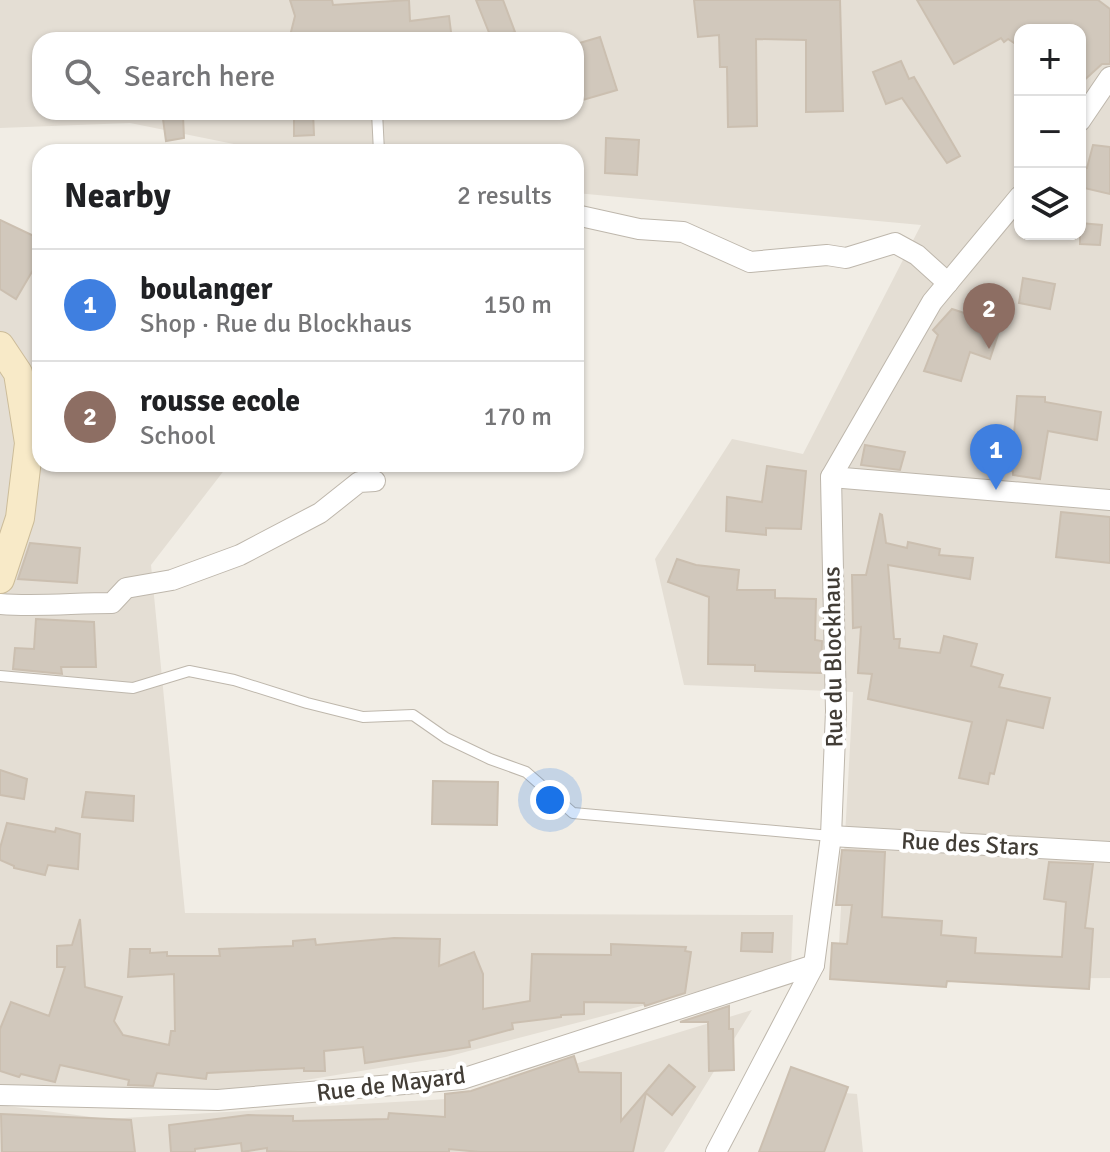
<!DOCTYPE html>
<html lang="en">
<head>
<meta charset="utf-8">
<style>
  body { margin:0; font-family:Signika,sans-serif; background:#f6f6f6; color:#202124 }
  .controls { position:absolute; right:24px; top:24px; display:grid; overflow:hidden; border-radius:16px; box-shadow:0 2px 6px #0004 }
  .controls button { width:72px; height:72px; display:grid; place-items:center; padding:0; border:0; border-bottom:2px solid #e0e0e0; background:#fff; color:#202124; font:40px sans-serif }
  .you { position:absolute; left:550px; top:800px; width:28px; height:28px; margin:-20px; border:6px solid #fff; border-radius:50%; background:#1a73e8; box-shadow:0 0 0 12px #1a73e833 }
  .badge { display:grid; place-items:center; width:52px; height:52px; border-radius:50%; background:#2563eb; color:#fff; font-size:26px; font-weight:700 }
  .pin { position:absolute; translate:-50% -66px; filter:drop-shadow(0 2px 4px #0008) }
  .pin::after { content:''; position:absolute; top:42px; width:28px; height:24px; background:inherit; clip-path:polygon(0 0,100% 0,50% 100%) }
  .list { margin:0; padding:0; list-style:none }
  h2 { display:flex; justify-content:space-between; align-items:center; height:104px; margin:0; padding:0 32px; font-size:34px }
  h2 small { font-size:26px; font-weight:400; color:#757577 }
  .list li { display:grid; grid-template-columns:52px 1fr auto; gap:24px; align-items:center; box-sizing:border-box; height:112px; padding:0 32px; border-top:2px solid #e0e0e0 }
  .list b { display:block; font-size:30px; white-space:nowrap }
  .list p { margin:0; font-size:26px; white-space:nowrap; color:#757577 }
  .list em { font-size:26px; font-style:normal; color:#757577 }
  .icon { flex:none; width:44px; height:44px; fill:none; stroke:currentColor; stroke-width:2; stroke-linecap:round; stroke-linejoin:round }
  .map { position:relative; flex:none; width:1110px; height:1152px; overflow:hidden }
  .search { position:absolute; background:#fff; box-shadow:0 2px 6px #0004; left:32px; top:32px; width:552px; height:88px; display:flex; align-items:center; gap:20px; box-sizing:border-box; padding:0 28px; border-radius:24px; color:#757577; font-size:30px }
  .panel { position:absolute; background:#fff; box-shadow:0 2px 6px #0004; left:32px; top:144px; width:552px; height:328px; border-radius:24px }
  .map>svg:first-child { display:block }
  .residential { fill:#e4ded4; fill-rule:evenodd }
  .building { fill:#d1c8bc; stroke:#cbbfb0; stroke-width:2 }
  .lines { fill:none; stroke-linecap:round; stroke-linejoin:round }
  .lane-casing { stroke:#beb7ac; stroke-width:12 }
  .street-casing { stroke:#beb7ac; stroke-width:22 }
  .secondary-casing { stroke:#ccbc99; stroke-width:30 }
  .lane { stroke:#fff; stroke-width:10 }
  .street { stroke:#fff; stroke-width:20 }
  .secondary { stroke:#f8eac8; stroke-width:28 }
  .labels { text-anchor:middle; stroke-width:8; stroke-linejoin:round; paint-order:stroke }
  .street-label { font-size:24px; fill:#423d36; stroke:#fff }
</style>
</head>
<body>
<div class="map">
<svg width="1110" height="1152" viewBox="0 0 1110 1152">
  <rect width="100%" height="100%" fill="#f1ede5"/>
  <!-- residential -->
  <g class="residential">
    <path d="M0,0H1110V978L837,980L853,692L684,685L655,559L732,439L803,454L921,225L576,193V152H274L130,123L0,128ZM1020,30H1080V234H1020ZM40,40H576V112H40Z"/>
    <path d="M0,229L40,236V464H229L151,565L185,913L793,915L791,967L446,1057L239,1091L0,1087Z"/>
    <path d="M752,1010L664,1152H0V1105L107,1119L464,1098Z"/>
    <path d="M820,1091L857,1094L863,1152H804Z"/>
  </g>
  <!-- building -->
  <g class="building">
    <path d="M290,0H332L333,5L409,0L410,21L449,16L452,40H289L295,16Z"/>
    <path d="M476,0H503L515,32L492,40Z"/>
    <path d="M694,0H840L843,111L806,112V40L756,39L757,126L728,127L727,67H720L719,35L698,37Z"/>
    <path d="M917,0H1098L1110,9V64H1102L1080,84V30H1020V47L1008,39L1004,42L1001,38L954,64Z"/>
    <path d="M600,37L617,90L576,102V44Z"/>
    <path d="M901,61L909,79L914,77L960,156L947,163L902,98L886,104L873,72Z"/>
    <path d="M294,112H313L314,135L294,136Z"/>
    <path d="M183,116L184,138L166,141L163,119Z"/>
    <path d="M606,138L639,140L637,175L605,173Z"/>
    <path d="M1093,145L1110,147V194L1080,187V167L1087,168Z"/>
    <path d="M0,220L40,239V258L16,299L0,289Z"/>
    <path d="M1080,223L1102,225L1100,245L1080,244Z"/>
    <path d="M1023,278L1055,284L1050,309L1019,303Z"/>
    <path d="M952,309L1001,325L990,359L970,352L961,381L924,371L938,335L933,330Z"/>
    <path d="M1017,396L1045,397V402L1101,412L1097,440L1048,431L1040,479L1013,475V471L985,466L991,431L1014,435Z"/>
    <path d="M865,445L905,452L900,470L861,465Z"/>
    <path d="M767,466L806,471L801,529L766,528V535L726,531L727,497L762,502Z"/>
    <path d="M1061,512L1110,517V563L1056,557Z"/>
    <path d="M880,514L882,515L886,543L907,548L908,542L940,549L939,555L973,558L970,579L888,565L894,639H900L899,648L940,653L944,636L977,644L971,666L1003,675L999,687L1050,698L1043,728L1007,720L994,774L990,773L988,784L959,778L972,722L868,699L872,674L858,673L861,627L853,628L852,575H866Z"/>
    <path d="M30,543L80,548L77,583L18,579Z"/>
    <path d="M677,559L696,565L739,570L737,590H775V598L816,599L815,640L822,641L821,673L755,671V665L708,664L709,597L668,582Z"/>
    <path d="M36,619L94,622L96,667H61L62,674L13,669L15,648L34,649Z"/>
    <path d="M0,770L27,779L24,799L0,795Z"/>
    <path d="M433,781L498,782L497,825L432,824Z"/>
    <path d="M86,792L134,796L133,821L82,817Z"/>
    <path d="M7,823L55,832L56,828L80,834L78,869L48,865L45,875L14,868V866L0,860V848Z"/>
    <path d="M842,850L885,852L882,917L942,921L941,935L976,938L975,953L1062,957L1066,902L1044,899L1049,862L1093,864L1085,928L1093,929L1089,989L947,981L946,987L830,979L832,943L847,944L852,905H836Z"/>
    <path d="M80,919L85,987L122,997L114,1021L123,1035L169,1045L171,1031H175L174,974L128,977L130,949H150V953L167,952V956H220L219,949L293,946V941L315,939L316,945L394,938L440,939L439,966L474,952L483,974V1009L530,1001L532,954L611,955V944L686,947L685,951L691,952L685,993L645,1006L644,1003L584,1002V1014L561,1015V1017L512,1023L513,1029L469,1041L470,1047L365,1063L363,1047L324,1051L325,1071H304V1068L207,1073L206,1079L157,1073L153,1086L128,1085L129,1080L60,1065L55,1082L21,1074L19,1077L0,1071V1029L11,1002L49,1016L65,967H57V946L72,945Z"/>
    <path d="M742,933H773L772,952L741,951Z"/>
    <path d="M729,1006V1029H733L734,1070L709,1071L708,1022H680Z"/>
    <path d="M574,1056L579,1072L621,1073V1121L669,1065L695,1087L672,1115L646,1093L633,1152H480L449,1149V1152H298L267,1151V1148L242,1152L241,1143L195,1149V1152H171L169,1125L248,1115L293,1116V1121L388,1119L389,1113L445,1117V1094L471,1091Z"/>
    <path d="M791,1067L848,1087L824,1152H759Z"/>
    <path d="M1,1114L131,1120L135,1152H2Z"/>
  </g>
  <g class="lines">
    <defs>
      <g id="lane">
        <path d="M377,112L379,152"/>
        <path d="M0,676L133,688L189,671L234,680L307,703L363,717L413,715L446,738L490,759L526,772L573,813L831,836"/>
      </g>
      <g id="street">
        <path d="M1080,121L1110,77"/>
        <path d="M576,215L639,229L683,232L750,262L827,255L846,258L895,243L917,255L948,283"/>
        <path d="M831,477L1110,500"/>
        <path d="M0,604C37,607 74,603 112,603L126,588L172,580L240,555L320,513L359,482L375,481"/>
        <path d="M831,836L1110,852"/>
        <path d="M0,1095L218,1100L462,1079L814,965"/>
        <path d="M716,1152L814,965L831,836L836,711L831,477L932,302L1020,196"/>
      </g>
      <path id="secondary" d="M0,346L18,373L29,443L20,518L0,579"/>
    </defs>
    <!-- lane casing -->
    <use href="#lane" class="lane-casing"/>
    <!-- street casing -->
    <use href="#street" class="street-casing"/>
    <!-- secondary casing -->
    <use href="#secondary" class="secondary-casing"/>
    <!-- lane -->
    <use href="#lane" class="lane"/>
    <!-- street -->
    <use href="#street" class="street"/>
    <!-- secondary -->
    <use href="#secondary" class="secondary"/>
  </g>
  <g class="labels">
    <!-- street labels -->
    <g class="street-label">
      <text transform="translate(833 657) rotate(-91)" y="8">Rue du Blockhaus</text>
      <text transform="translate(970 844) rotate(3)" y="8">Rue des Stars</text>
      <text transform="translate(391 1084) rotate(-7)" y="8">Rue de Mayard</text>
    </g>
  </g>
</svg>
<div class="controls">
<button>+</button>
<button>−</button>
<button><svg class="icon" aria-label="layers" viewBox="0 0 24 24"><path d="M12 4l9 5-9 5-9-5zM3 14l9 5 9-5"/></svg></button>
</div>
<div class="you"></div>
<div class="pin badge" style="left:996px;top:490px;background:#3f7fe0">1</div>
<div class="pin badge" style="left:989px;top:349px;background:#8d6e63">2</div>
<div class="search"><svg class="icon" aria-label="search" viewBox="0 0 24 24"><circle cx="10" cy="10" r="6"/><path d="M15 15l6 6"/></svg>Search here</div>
<section class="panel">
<h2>Nearby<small>2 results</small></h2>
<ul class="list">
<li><span class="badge" style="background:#3f7fe0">1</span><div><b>boulanger</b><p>Shop · Rue du Blockhaus</p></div><em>150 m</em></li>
<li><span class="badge" style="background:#8d6e63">2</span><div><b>rousse ecole</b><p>School</p></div><em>170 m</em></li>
</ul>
</section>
</div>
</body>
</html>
